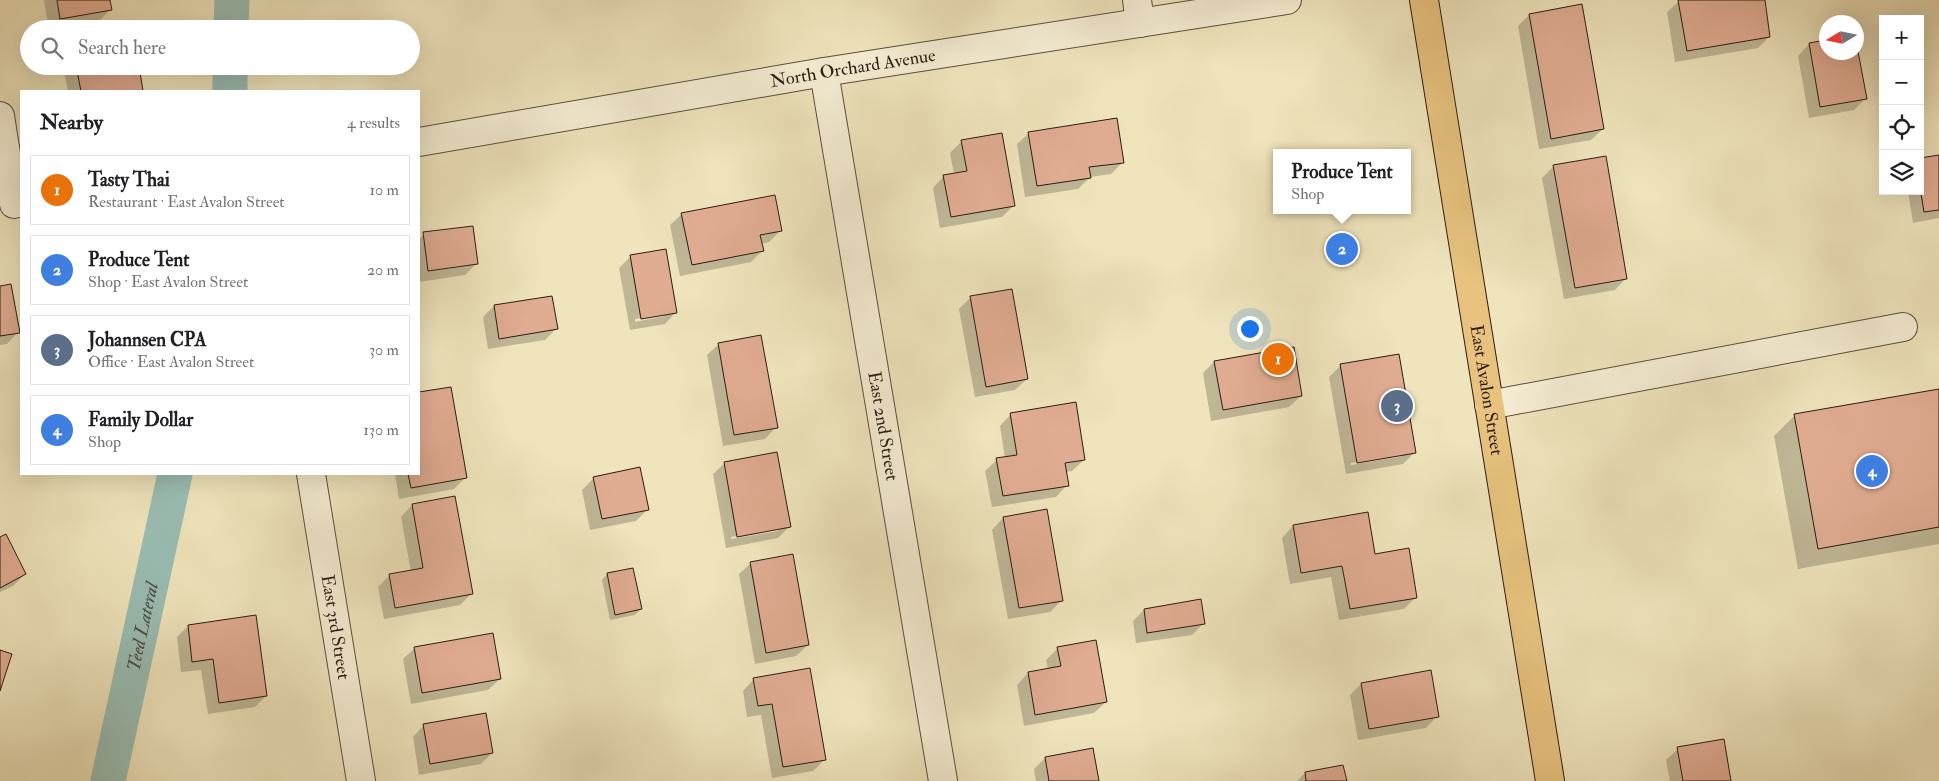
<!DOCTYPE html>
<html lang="en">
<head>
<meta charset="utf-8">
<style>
  body { margin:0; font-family:"IM FELL Double Pica",serif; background:#f2f2f2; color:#202124 }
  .controls { position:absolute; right:15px; top:15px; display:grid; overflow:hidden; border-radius:0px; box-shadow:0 5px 20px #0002 }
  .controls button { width:45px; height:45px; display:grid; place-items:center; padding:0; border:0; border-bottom:1px solid #e0e0e0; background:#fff; color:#202124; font:25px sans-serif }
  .compass { position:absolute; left:1819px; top:15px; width:45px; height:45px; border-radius:50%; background:#fff; box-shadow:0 5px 20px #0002; rotate:260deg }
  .you { position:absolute; left:1249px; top:328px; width:18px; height:18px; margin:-12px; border:4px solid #fff; border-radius:50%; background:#1a73e8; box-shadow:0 0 0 8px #1a73e833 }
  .badge { display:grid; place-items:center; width:32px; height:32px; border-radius:50%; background:#0f766e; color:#fff; font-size:16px; font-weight:700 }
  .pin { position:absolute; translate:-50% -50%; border:2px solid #fff; box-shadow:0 1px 5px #0006 }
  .popup { position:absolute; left:1273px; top:149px; width:138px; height:65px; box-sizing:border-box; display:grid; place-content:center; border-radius:0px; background:#fff; filter:drop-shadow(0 1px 4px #0005); font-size:16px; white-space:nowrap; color:#757577 }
  .popup b { font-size:19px; color:#202124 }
  .popup::after { content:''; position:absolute; left:50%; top:100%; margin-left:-10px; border:10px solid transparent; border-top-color:#fff }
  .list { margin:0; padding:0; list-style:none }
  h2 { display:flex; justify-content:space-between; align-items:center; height:65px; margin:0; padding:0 20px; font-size:21px }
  h2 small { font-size:16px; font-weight:400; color:#757577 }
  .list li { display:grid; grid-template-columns:32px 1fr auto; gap:15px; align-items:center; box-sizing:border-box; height:70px; margin:0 10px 10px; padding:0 10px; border:1px solid #e0e0e0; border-radius:0px }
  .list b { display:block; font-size:19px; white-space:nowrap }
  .list p { margin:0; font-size:16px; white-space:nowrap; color:#757577 }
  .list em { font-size:16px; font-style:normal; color:#757577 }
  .icon { flex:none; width:28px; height:28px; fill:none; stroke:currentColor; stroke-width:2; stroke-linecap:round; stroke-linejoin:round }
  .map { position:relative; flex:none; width:1939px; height:781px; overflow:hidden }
  .search { position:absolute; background:#fff; box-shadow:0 5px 20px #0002; left:20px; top:20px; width:400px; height:55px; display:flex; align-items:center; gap:12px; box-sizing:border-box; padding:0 18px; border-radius:28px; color:#757577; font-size:19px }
  .panel { position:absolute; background:#fff; box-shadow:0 5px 20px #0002; left:20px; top:90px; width:400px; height:385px; border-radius:0px }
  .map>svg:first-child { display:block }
  .shadow { fill:#0003; fill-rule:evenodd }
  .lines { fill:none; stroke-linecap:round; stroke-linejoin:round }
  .canal { stroke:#9abeb4; stroke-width:35 }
  .building { fill:#e0ac92; stroke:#2b1c15 }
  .minor-casing { stroke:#5c4e3f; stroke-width:30 }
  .major-casing { stroke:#2b1c15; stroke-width:30 }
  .minor { stroke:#f5edd3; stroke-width:28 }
  .major { stroke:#e8c27e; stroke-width:28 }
  .labels { text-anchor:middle; stroke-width:5; stroke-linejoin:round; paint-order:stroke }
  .street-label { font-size:18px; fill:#2b1c15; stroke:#f5edd3 }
  .water-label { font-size:19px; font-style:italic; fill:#4c4d45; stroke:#f5edd3 }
</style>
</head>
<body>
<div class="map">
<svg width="1939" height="781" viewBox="0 0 1939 781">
  <rect width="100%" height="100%" fill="#efe4bc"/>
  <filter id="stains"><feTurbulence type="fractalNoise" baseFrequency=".004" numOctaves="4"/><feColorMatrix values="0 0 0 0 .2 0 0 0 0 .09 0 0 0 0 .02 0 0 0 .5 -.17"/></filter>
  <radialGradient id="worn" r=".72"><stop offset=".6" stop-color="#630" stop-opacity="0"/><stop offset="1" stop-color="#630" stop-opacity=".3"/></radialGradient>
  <!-- shadow -->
  <g class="shadow">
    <path d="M44,0H108L110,10L99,21L49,29Z"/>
    <path d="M1763,0L1769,37L1758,48L1675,62L1667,12L1679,1Z"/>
    <path d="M1581,6L1603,129L1591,140L1539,149L1518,26L1529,15Z"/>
    <path d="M130,26L131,29H113Z"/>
    <path d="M1826,41V52L1865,99L1854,110L1809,118L1798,56L1809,44Z"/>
    <path d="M63,66H137L142,91H68Z"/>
    <path d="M1029,133L1123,162L1111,174L1090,177L1078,189L1025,197L1017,144Z"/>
    <path d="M962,141L1014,205L1002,217L940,228L933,188L944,176L954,174L950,153Z"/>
    <path d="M1939,156V218L1913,223L1908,191H1920V159Z"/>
    <path d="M1554,166L1626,278L1615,290L1564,299L1542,178Z"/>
    <path d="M682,214L781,230L769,242L761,244L762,251L751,262L680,276L670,225Z"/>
    <path d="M424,234L477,263L465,275L419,282V239Z"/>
    <path d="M631,256L676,312L665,324L630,330L619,268ZM665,314V316L635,322V319Z"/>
    <path d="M0,287L18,332L7,344L0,345Z"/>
    <path d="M971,297L1027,379L1015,390L975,397L959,309Z"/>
    <path d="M494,306L556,329L545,340L488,349L483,317Z"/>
    <path d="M719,344L776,427L765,439L723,446L707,355Z"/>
    <path d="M1214,362L1301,396L1289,407L1211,421L1203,373Z"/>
    <path d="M1341,365L1415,452L1403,464L1346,474L1329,377ZM1403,454V456L1351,465V463Z"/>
    <path d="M450,388L465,478L454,489L399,499L395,474H419V394Z"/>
    <path d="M1939,390V544L1798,569L1774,436L1795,415Z"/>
    <path d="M1011,414L1084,460L1072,471L1065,472L1067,485L1056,497L992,507L985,471L997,460L1005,458L1000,426Z"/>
    <path d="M725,463L789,527L778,538L726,548L713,474ZM778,528V531L731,539V537Z"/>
    <path d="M594,478L647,510L636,521L590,530L582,490Z"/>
    <path d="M412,505L471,594L460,605L384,619L378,587L390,575L411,572L401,517Z"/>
    <path d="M1003,518L1062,600L1050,612L1008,619L992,530Z"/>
    <path d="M1293,526L1374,556L1416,597L1404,609L1339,620L1331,577L1290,584L1282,538Z"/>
    <path d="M0,539L25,574L13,586L0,592Z"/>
    <path d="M751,563L808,645L796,656L755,664L739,574Z"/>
    <path d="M607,574L641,609L635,615L610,620L602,580Z"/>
    <path d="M1144,610L1204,623L1192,635L1136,643L1133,621Z"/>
    <path d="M188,626L266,696L255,707L208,714L201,670L181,672L177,637Z"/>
    <path d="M415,648L500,679L488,690L411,704L403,659Z"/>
    <path d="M1058,648L1106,702L1094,713L1024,726L1017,685L1028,673L1048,670L1046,660Z"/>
    <path d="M754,679L825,759L813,771L772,778L761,715L747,717L743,691Z"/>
    <path d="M1361,684L1437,716L1426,728L1358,740L1350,695Z"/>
    <path d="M424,725L492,753L481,764L419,775L413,737Z"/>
    <path d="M1678,749L1730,781H1670L1666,760Z"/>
    <path d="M1045,758L1098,781H1036L1034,769Z"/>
    <path d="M1305,773L1345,781H1297Z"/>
  </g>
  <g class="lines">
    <!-- canal -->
    <g class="canal">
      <path d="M231,29L232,0"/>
      <path d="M230,91V66"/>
      <path id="s1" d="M108,781L175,474"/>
    </g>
  </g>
  <!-- building -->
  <g class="building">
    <path d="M57,0H110L112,10L60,19Z"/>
    <path d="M1678,0H1765L1770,37L1687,51Z"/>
    <path d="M1582,4L1604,129L1551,139L1529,14Z"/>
    <path d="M1826,40V52H1856V41L1867,99L1820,107L1809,43Z"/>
    <path d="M76,66H139L143,91H81Z"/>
    <path d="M1117,118L1124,163L1089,167L1091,178L1037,186L1028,132Z"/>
    <path d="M1002,133L1015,206L951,217L943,175L967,171L961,140Z"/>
    <path d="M1939,155V210L1924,212L1920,188V158Z"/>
    <path d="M1606,156L1627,279L1575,288L1553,165Z"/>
    <path d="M775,195L782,231L760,235L764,251L692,265L681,213Z"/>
    <path d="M473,226L478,264L428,271L423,232Z"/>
    <path d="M666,249L677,313L641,319L630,255Z"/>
    <path d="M11,284L20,333L0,336V286Z"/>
    <path d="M1012,289L1028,379L986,387L970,296Z"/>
    <path d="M552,296L558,329L499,339L494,305Z"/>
    <path d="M761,335L778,428L734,435L718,343Z"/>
    <path d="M1294,347L1302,396L1223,410L1214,361Z"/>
    <path d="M1399,354L1416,453L1357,463L1340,364Z"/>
    <path d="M451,387L467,478L411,488L408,474H419V392Z"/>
    <path d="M1939,389V527L1818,549L1794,414Z"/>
    <path d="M1076,402L1085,460L1065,463L1069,486L1003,496L996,458L1017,455L1010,413Z"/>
    <path d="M777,452L791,527L737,537L724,462Z"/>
    <path d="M640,467L649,510L602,519L593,477Z"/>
    <path d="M455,496L473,594L395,608L389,574L423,568L412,504Z"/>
    <path d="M1047,509L1063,601L1019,608L1003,517Z"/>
    <path d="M1368,512L1375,554L1409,548L1417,598L1350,609L1342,566L1301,573L1293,525Z"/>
    <path d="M6,534L26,574L0,588V537Z"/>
    <path d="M793,554L809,645L766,653L750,562Z"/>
    <path d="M633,568L642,609L615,615L607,573Z"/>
    <path d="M1201,599L1205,624L1147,633L1144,609Z"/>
    <path d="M256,615L267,696L219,703L213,659L192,662L188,625Z"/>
    <path d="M493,633L501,679L422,693L414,647Z"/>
    <path d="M1096,640L1107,702L1035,715L1028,672L1061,666L1057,647Z"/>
    <path d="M0,650L12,654L0,691Z"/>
    <path d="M810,668L826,760L783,767L772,704L758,706L753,678Z"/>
    <path d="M1431,670L1439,717L1369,729L1361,683Z"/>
    <path d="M486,713L493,753L430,764L423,724Z"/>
    <path d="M1724,739L1731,781H1683L1677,747Z"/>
    <path d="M1093,748L1099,781H1049L1045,757Z"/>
    <path d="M1343,765L1347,781H1306L1305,772Z"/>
  </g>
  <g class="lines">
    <defs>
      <g id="minor">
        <path d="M1137,0L1140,23"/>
        <path id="s2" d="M824,72L943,781"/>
        <path d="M0,116L14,204"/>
        <path id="s3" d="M419,142L824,72L1287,0"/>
        <path d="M1489,405L1903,327"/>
        <path id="s4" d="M311,474L361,781"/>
      </g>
      <g id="major">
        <path id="s5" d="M1424,0L1550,781"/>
      </g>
    </defs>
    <!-- minor casing -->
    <use href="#minor" class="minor-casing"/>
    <!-- major casing -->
    <use href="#major" class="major-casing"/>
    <!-- minor -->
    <use href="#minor" class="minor"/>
    <!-- major -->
    <use href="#major" class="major"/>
  </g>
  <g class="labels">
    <!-- street labels -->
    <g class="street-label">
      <text dy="6" stroke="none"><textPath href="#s3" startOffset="440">North Orchard Avenue</textPath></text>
      <text dy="6" stroke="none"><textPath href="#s5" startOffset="395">East Avalon Street</textPath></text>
      <text dy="6" stroke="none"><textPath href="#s2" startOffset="359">East 2nd Street</textPath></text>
      <text dy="6" stroke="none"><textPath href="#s4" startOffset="155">East 3rd Street</textPath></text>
    </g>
    <!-- water labels -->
    <g class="water-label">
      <text dy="7" stroke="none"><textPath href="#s1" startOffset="158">Teed Lateral</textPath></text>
    </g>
  </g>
  <rect width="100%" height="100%" filter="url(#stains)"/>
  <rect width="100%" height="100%" fill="url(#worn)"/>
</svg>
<div class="controls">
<button>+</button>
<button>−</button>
<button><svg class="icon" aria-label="locate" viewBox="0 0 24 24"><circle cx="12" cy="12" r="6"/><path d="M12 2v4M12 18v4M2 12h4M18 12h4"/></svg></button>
<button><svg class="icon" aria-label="layers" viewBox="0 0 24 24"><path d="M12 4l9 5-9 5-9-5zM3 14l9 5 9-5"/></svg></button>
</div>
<svg class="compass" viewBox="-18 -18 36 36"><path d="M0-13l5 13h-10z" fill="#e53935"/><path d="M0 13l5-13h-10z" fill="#757577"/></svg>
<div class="you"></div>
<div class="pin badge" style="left:1278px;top:359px;background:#e8710a">1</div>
<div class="pin badge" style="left:1342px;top:249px;background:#3f7fe0">2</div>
<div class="popup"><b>Produce Tent</b>Shop</div>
<div class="pin badge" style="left:1397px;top:406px;background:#5c6f8a">3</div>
<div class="pin badge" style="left:1872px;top:471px;background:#3f7fe0">4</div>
<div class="search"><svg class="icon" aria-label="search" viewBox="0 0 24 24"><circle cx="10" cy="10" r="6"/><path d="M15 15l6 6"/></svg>Search here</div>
<section class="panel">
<h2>Nearby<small>4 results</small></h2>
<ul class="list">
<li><span class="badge" style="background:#e8710a">1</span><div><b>Tasty Thai</b><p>Restaurant · East Avalon Street</p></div><em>10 m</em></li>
<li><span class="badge" style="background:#3f7fe0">2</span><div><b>Produce Tent</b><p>Shop · East Avalon Street</p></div><em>20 m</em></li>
<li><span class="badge" style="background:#5c6f8a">3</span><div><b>Johannsen CPA</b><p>Office · East Avalon Street</p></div><em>30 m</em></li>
<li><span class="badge" style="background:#3f7fe0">4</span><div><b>Family Dollar</b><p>Shop</p></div><em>130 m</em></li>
</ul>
</section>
</div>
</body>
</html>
